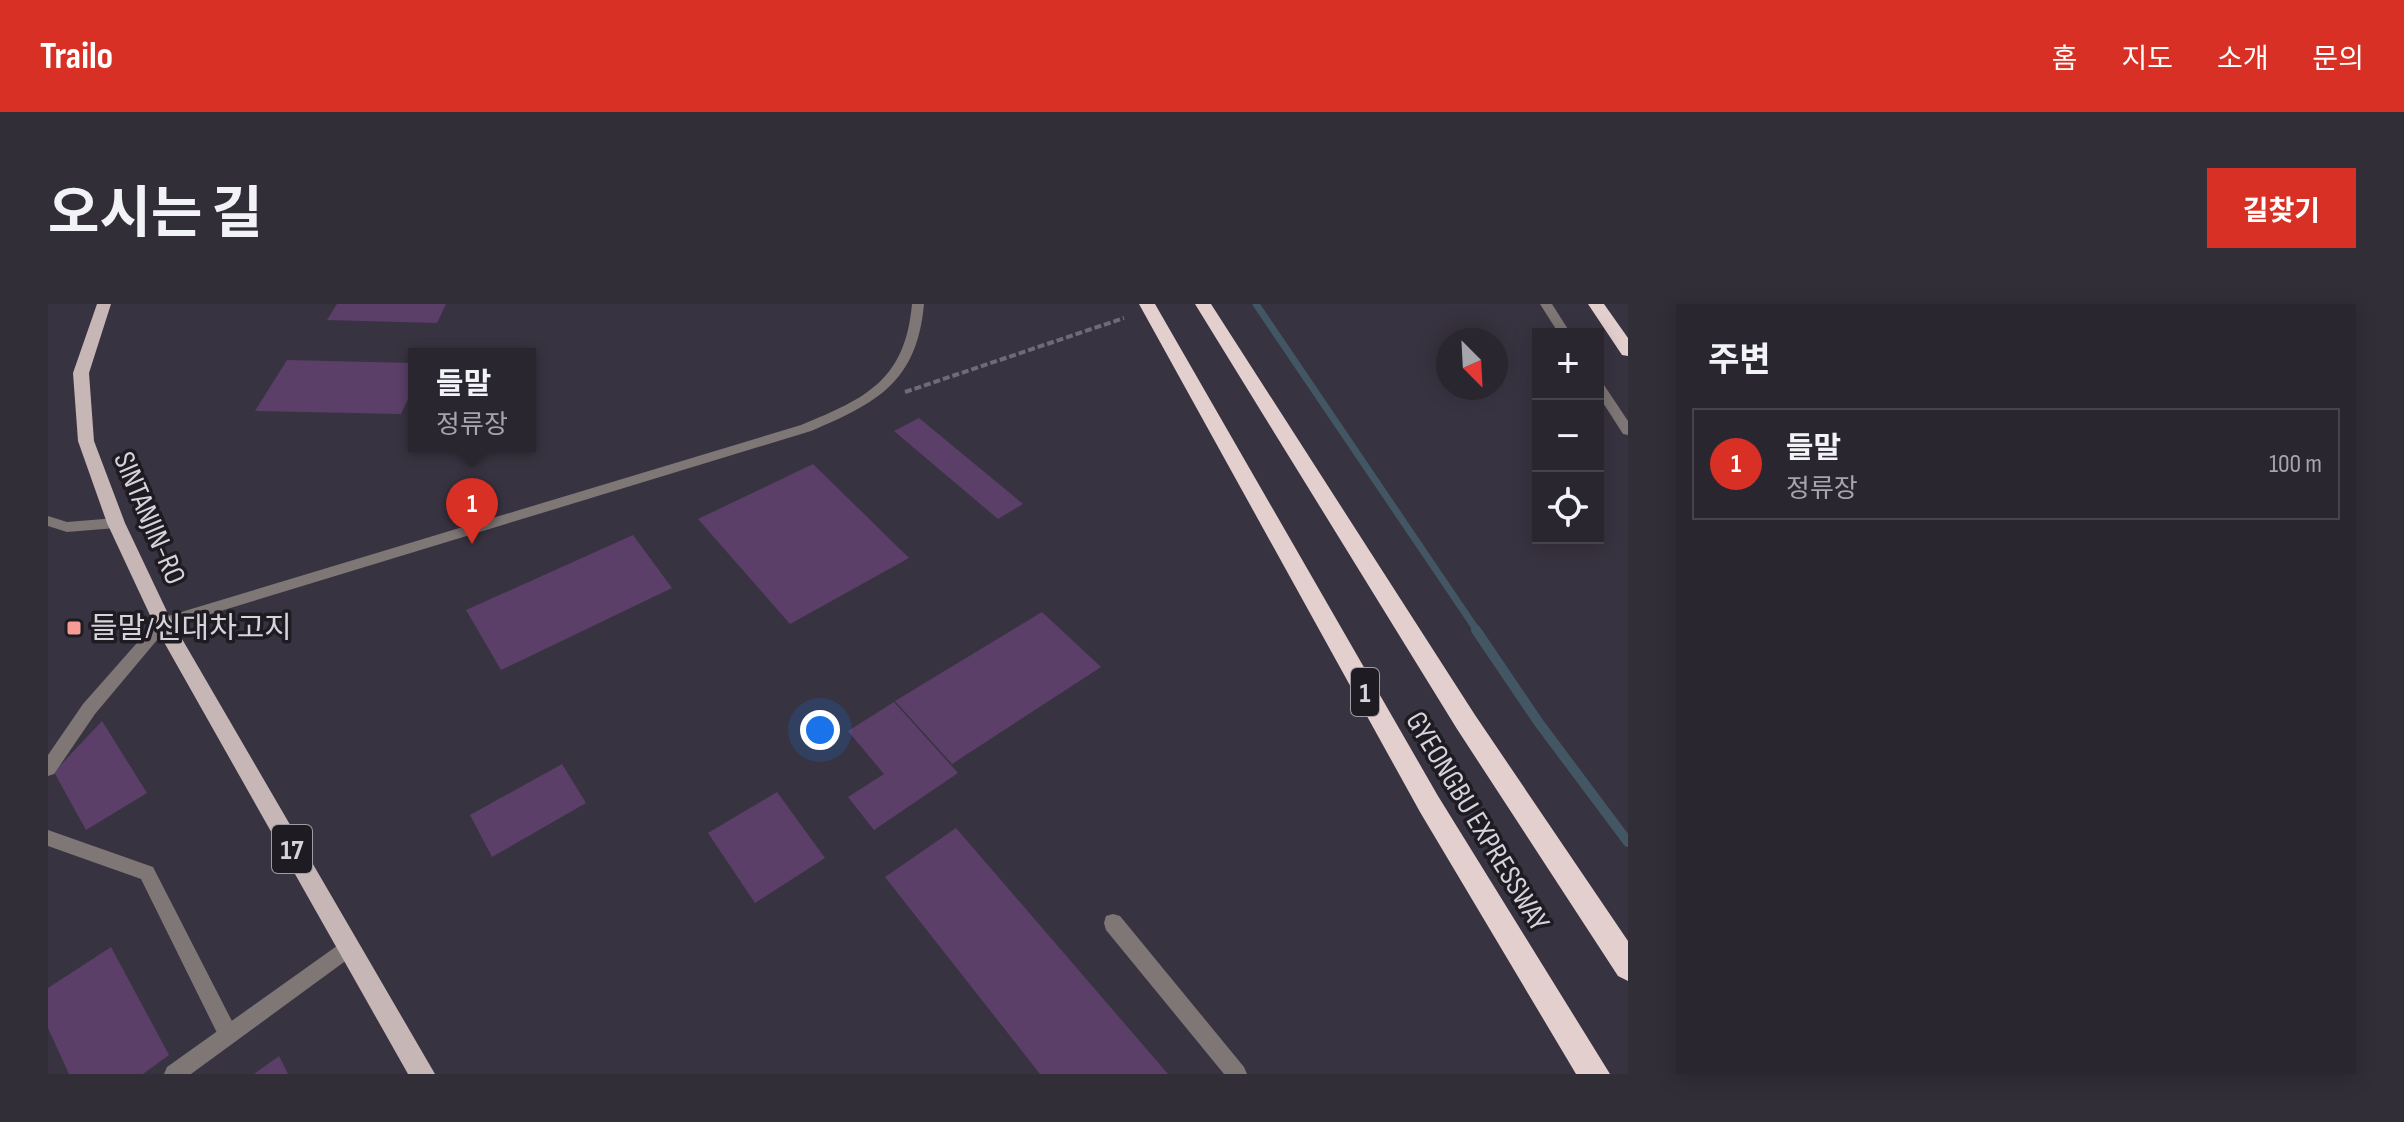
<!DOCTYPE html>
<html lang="ko">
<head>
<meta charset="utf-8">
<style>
  body { margin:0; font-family:"Sofia Sans Condensed","Noto Sans KR",sans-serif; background:#322e38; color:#f1f3f6 }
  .controls { position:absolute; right:24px; top:24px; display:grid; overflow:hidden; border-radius:0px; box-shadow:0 4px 20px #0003 }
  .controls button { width:72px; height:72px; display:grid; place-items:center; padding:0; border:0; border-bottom:2px solid #46434c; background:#2a2630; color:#f1f3f6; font:40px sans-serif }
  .compass { position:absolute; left:1388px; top:24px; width:72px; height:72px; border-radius:50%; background:#2a2630; box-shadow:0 4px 20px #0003; rotate:156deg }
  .you { position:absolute; left:772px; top:426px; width:28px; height:28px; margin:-20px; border:6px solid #fff; border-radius:50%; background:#1a73e8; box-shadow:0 0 0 12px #1a73e833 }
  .badge { display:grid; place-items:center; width:52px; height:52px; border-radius:50%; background:#d93025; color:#fff; font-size:26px; font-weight:700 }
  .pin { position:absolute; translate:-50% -66px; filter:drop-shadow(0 2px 4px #0008) }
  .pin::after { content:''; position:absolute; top:42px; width:28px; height:24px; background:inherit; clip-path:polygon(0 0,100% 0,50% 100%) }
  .popup { position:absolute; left:360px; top:44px; width:128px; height:104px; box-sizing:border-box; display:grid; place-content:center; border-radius:0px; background:#2a2630; filter:drop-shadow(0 2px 6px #0005); font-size:26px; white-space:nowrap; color:#a5a5ab }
  .popup b { font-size:30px; color:#f1f3f6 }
  .popup::after { content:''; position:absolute; left:50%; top:100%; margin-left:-16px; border:16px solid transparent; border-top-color:#2a2630 }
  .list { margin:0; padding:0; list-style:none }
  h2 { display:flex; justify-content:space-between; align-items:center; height:104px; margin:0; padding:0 32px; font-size:34px }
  h2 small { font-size:26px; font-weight:400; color:#a5a5ab }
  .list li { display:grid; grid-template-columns:52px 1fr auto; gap:24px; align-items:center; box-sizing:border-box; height:112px; margin:0 16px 16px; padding:0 16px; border:2px solid #46434c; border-radius:0px }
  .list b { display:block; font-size:30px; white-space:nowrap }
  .list p { margin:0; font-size:26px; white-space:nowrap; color:#a5a5ab }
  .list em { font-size:26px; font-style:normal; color:#a5a5ab }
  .icon { flex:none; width:44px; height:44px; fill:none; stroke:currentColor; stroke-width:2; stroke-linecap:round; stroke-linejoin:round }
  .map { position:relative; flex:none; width:1580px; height:770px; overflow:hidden; border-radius:0px }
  header { display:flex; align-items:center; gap:48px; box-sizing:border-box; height:112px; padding:0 40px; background:#d93025; color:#fff }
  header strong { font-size:38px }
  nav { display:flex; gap:44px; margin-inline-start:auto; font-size:28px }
  .intro { display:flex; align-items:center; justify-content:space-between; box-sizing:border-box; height:192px; padding:0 48px }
  h1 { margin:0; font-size:56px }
  .button { padding:20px 36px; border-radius:0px; background:#d93025; color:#fff; font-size:28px; font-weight:700 }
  main { display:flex; gap:48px; padding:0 48px }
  aside { flex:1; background:#2a2630; border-radius:0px; box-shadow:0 4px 20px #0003 }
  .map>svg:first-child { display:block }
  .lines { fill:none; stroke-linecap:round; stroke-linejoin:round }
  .stream-far1 { stroke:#435663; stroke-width:7 }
  .stream { stroke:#435663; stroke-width:10 }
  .building { fill:#5b3f69 }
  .path { stroke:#6f6b76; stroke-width:4; stroke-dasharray:7 3; stroke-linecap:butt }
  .lane { fill:#7f7676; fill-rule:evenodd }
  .street { fill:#7f7676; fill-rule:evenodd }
  .primary { fill:#c7b6b6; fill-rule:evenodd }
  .highway { fill:#e4cfcf; fill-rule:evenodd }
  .poi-dot { fill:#f59c96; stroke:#1e1c22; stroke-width:3 }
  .labels { text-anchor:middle; stroke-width:7; stroke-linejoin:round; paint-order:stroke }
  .shield { fill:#1e1c22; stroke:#9f9ca4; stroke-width:2 }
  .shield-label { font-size:28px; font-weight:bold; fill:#d6d3db }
  .street-label { font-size:30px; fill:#d6d3db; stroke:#1e1c22 }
  .poi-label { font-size:30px; fill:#d6d3db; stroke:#1e1c22; text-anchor:start }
</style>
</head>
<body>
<header>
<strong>Trailo</strong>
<nav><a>홈</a><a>지도</a><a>소개</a><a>문의</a></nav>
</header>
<div class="intro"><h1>오시는 길</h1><a class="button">길찾기</a></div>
<main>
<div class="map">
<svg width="1580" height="770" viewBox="0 0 1580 770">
  <rect width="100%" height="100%" fill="#383340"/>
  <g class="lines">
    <!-- stream-far1 -->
    <path class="stream-far1" d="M1208,0L1430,328"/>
    <!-- stream -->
    <path class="stream" d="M1428,326L1491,419L1580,538"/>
  </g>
  <!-- building -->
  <g class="building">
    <path d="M289,0H398L389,19L279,16Z"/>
    <path d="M239,56L366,59V83L353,110L207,107Z"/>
    <path d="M871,114L975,200L950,215L846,127Z"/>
    <path d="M765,160L861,254L742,320L650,215Z"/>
    <path d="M585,231L624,284L453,366L418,306Z"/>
    <path d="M994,308L1053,363L904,460L847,397Z"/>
    <path d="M846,398L910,469L826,526L800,493L836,470L800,427Z"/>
    <path d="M54,417L99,489L38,526L6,468Z"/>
    <path d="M514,460L538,499L444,553L422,511Z"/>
    <path d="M729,488L777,554L707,599L660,529Z"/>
    <path d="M908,524L1120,770H992L837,573Z"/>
    <path d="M63,643L121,751L95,770H21L0,724V684Z"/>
    <path d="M231,752L240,770H206Z"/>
  </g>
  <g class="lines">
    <!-- path -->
    <path class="path" d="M857,88L1076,14"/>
    <!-- lane -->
    <g class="lane">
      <path d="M1492,0H1504L1523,30H1511Z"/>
      <path d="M1550,77L1554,78L1580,117V131L1575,130L1550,91Z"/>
      <path d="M0,526L105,563L187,723L190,730L187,737L180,740L173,737L93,575L0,542Z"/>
      <path d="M1065,610L1072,612L1196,763L1199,770H1176L1058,626L1056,619L1058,612Z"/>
    </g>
    <!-- street -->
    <g class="street">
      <path d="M864,0H876C869,78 829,99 763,127L120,323L47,410L6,470L0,472V451L35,400L110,315L753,121C819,94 857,76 864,0Z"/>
      <path d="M0,212L19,218L68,214L75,219L68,224L19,228L0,222Z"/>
      <path d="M300,634L307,636L310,643L307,650L143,770H116L119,763Z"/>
    </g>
    <!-- primary -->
    <path class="primary" d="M49,0H63L41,69L46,137L77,219L123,316L387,770H360L108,324L59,219L30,137L25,69Z"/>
    <!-- highway -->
    <g class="highway">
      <path d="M1091,0H1107L1390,492L1562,770H1528L1372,508Z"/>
      <path d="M1147,0H1163L1427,411L1580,637V677L1570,672L1409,425Z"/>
      <path d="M1540,0H1556L1580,34V52L1574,51Z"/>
    </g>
  </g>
  <!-- markers -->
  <rect class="poi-dot" x="18" y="316" width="16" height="16" rx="4"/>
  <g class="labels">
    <!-- shield labels -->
    <g class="shield">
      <rect x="1303" y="364" width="28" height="48" rx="6"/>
      <rect x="224" y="521" width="40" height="48" rx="6"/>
    </g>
    <g class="shield-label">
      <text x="1317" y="398">1</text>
      <text x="244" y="555">17</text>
    </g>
    <!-- street labels -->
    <g class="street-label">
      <text transform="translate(102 214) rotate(67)" y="10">SINTANJIN-RO</text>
      <text transform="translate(1430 517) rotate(59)" y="10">GYEONGBU EXPRESSWAY</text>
    </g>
    <!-- poi labels -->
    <g class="poi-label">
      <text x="42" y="334">들말/신대차고지</text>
    </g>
  </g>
</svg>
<div class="controls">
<button>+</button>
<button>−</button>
<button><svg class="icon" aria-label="locate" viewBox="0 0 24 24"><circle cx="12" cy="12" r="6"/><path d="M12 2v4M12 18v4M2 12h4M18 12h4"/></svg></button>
</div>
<svg class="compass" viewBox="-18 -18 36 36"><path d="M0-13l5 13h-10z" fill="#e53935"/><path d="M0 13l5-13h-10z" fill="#a5a5ab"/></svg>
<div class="you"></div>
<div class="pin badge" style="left:424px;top:240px">1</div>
<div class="popup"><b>들말</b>정류장</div>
</div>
<aside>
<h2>주변<small></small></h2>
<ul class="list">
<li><span class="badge">1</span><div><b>들말</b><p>정류장</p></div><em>100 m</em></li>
</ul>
</aside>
</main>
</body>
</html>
